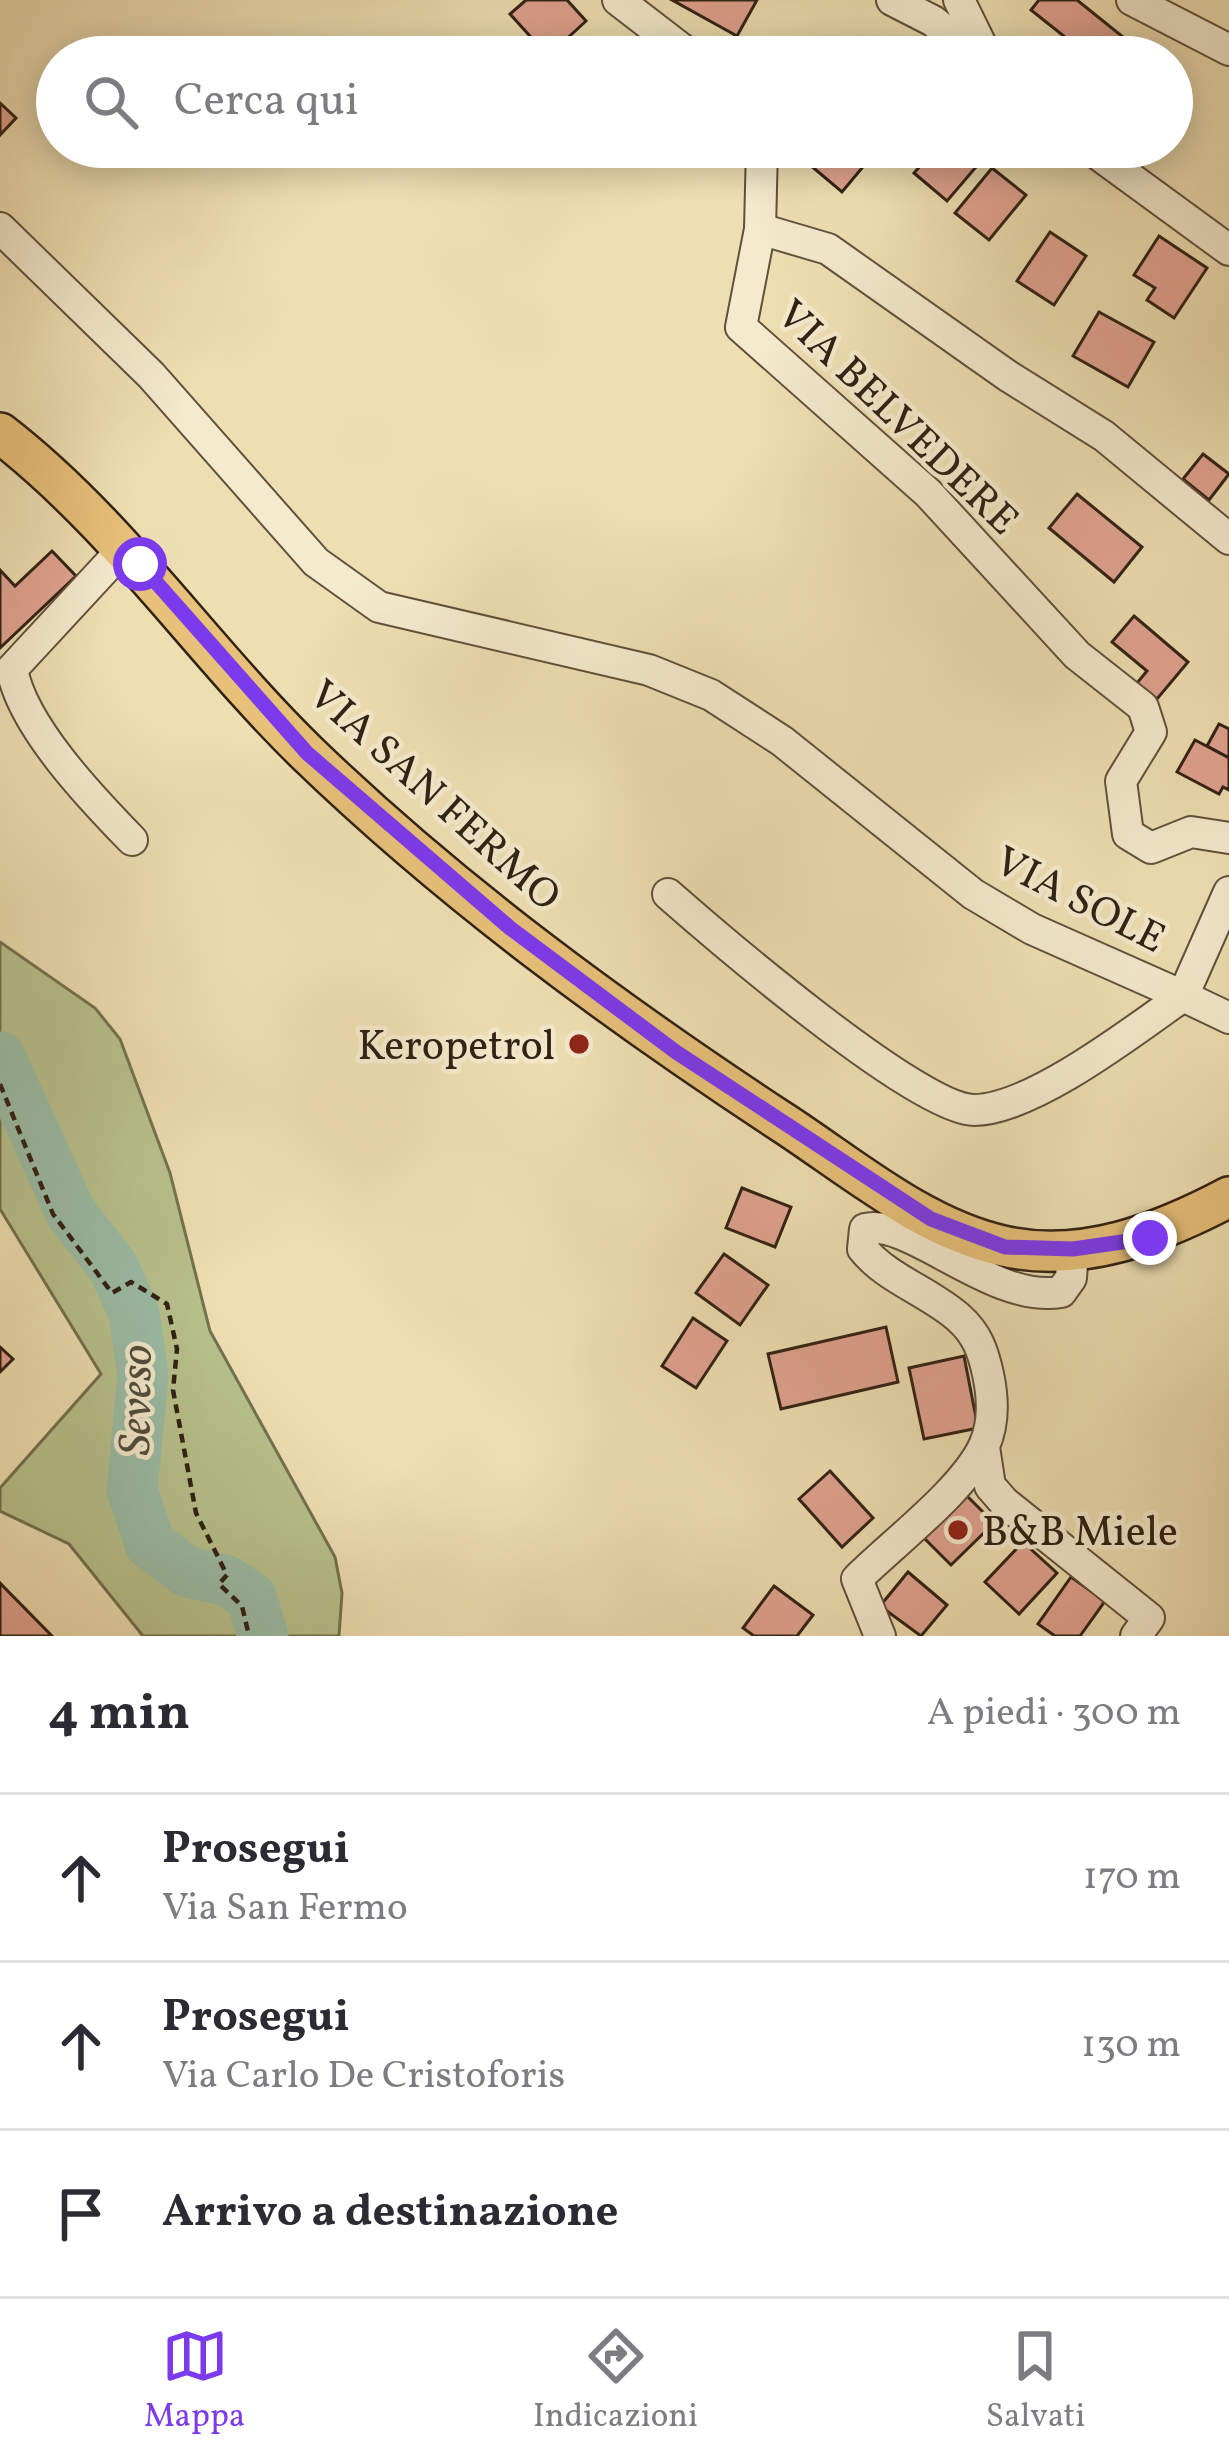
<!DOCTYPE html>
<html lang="it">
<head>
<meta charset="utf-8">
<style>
  body { margin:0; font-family:Vollkorn,serif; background:#f2f2f3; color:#2b2b33 }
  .stop { position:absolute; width:36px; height:36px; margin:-27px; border:9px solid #7c3aed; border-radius:50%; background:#fff }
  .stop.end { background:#7c3aed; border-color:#fff; box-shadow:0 3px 12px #0008 }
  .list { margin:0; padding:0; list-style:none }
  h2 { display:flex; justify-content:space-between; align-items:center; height:156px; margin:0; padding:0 48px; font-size:51px }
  h2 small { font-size:39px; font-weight:400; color:#7c7c81 }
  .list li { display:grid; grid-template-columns:78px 1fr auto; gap:36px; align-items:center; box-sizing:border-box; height:168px; padding:0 48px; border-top:3px solid #e1e1e2 }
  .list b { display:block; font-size:45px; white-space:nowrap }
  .list p { margin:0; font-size:39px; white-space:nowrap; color:#7c7c81 }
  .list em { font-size:39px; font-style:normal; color:#7c7c81 }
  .icon { flex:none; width:66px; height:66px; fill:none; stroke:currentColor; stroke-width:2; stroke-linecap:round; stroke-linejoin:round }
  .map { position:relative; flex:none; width:1229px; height:1636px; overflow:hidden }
  .search { position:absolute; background:#fff; box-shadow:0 6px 30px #0003; left:36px; right:36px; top:36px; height:132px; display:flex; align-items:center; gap:30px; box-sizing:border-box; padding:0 42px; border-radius:66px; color:#7c7c81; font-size:45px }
  .sheet { height:660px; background:#fff }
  nav { display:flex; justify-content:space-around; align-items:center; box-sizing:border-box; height:168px; border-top:3px solid #e1e1e2; background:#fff; font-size:33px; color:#7c7c81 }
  nav a { display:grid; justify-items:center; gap:6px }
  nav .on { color:#7c3aed }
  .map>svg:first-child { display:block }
  .green { fill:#b8c28d; stroke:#747250; stroke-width:3 }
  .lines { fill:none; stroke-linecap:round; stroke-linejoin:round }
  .river { stroke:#9bbda6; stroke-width:51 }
  .building { fill:#e1a390; stroke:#302114; stroke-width:3 }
  .minor-casing { stroke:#60503c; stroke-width:34 }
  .major-casing { stroke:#302114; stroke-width:44 }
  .path { stroke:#302114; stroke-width:4.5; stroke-dasharray:9 6; stroke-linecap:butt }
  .minor { stroke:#f4eacd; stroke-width:30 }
  .major { stroke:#e7c079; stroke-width:39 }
  .route { stroke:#7c3aed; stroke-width:15 }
  .poi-dot { fill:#8f2418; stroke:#f4eacd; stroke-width:4.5 }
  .labels { text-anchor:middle; stroke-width:9; stroke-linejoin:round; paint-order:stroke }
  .street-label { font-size:42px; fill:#302114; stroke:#f4eacd }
  .poi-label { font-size:42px; fill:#302114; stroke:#f4eacd; text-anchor:end }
  .water-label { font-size:45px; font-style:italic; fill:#505040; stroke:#f4eacd }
</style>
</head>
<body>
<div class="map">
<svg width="1229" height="1636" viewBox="0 0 1229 1636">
  <rect width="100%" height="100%" fill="#eedfb2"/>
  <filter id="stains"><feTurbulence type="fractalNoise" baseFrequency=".00167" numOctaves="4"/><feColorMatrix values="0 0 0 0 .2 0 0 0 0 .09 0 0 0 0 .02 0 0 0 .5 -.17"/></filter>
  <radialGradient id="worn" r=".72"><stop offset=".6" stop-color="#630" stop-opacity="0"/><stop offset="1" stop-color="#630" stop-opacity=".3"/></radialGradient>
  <!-- green -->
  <path class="green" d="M0,942L95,1008L120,1039L170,1173L210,1331L335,1557L342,1593L339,1636H143L69,1544L0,1511V1488L101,1374L0,1209Z"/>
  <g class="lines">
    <!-- river -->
    <path class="river" d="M0,1057L71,1213L113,1267L134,1313L143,1376L132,1490L150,1544L187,1572L225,1580L251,1597L263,1636"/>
  </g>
  <!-- building -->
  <g class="building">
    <path d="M526,0H567L586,21L548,56L510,14Z"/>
    <path d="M672,0H757L737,36Z"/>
    <path d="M1039,0H1077L1123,37L1107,57H1090L1031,10Z"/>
    <path d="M0,103L16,118L0,135Z"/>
    <path d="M803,147H861L872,156L842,192L797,154Z"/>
    <path d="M937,147H966L982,160L947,201L914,173Z"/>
    <path d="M992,168L1026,195L989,240L955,213Z"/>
    <path d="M1050,232L1086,256L1054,305L1017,281Z"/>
    <path d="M1159,236L1207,268L1174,318L1147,300L1155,288L1134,275Z"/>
    <path d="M1099,312L1154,342L1128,387L1073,356Z"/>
    <path d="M1203,454L1229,474L1209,500L1183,479Z"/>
    <path d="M1077,494L1142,547L1114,582L1049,528Z"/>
    <path d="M52,551L76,576L0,648V570L15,586Z"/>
    <path d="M1134,616L1188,662L1157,699L1137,683L1147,671L1112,642Z"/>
    <path d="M1219,724L1229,729V758L1207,746Z"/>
    <path d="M1195,740L1229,758V790L1223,787L1219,794L1177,772Z"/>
    <path d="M742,1188L791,1207L775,1247L726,1228Z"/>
    <path d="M724,1254L768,1285L740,1325L696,1293Z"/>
    <path d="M693,1318L727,1341L696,1388L662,1366Z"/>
    <path d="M886,1327L898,1382L781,1409L768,1354Z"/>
    <path d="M0,1347L13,1359L0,1372Z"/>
    <path d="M964,1356L978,1428L924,1439L909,1368Z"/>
    <path d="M830,1471L873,1518L842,1547L799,1499Z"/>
    <path d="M966,1495L994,1523L951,1565L923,1537Z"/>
    <path d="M1023,1542L1057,1573L1019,1614L985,1582Z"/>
    <path d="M908,1572L947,1605L921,1636L880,1606Z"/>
    <path d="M1071,1577L1105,1601L1080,1636H1055L1038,1624Z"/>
    <path d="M0,1583L52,1636H0Z"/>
    <path d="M774,1586L813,1615L797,1636H754L743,1628Z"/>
  </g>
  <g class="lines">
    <defs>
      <g id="minor">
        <path d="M618,0L692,57"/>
        <path d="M892,0L933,21L978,57"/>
        <path d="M959,0L987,57"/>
        <path d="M1132,0L1229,50"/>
        <path d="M762,147L760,229L741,327L928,493L1077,655L1143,707L1151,732L1121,781L1128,834L1151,848L1191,832L1229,838"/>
        <path d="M1088,147L1229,250"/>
        <path d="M0,228L151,375L316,562L379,607L649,670L711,695L782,741L973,894L1032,929L1183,996"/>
        <path d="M760,229L828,249L1008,376L1104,436L1229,539"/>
        <path d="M124,548L12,669C22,726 92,799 132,840"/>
        <path d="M1229,892L1183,996L1229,1018"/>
        <path d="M668,894C717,937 918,1110 974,1110C1032,1110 1136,1029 1183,996"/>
        <path d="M984,1447L990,1486L1004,1502L1149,1618L1136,1636"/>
        <path d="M880,1636L857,1579C893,1543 963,1491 984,1446C994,1424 993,1397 988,1374C983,1351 977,1334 959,1318C930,1292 887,1279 863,1249L865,1229C910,1217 992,1304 1061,1292L1071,1278L1073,1249"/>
      </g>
      <path id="major" d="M0,433C119,525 202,651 308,754C452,893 616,1013 782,1122C851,1167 922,1228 1003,1246C1082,1264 1161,1233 1229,1197"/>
    </defs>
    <!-- minor casing -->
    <use href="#minor" class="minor-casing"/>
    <!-- major casing -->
    <use href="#major" class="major-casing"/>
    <!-- path -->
    <path class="path" d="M0,1084L53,1214L112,1293L131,1282L167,1304L177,1349L173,1390L196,1513L227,1575L219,1584L242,1606L249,1636"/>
    <!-- minor -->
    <use href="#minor" class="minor"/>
    <!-- major -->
    <use href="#major" class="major"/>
  </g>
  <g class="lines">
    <!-- route -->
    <path class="route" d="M140,564L307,753L510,928L676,1052L931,1219L1005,1247L1073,1249L1150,1238"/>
  </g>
  <!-- markers -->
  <g class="poi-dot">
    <circle cx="579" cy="1044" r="12"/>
    <circle cx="958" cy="1530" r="12"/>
  </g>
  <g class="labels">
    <!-- street labels -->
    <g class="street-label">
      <text transform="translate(899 416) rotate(44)" y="15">VIA BELVEDERE</text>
      <text transform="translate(436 794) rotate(42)" y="15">VIA SAN FERMO</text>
      <text transform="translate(1081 898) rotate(27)" y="15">VIA SOLE</text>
    </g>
    <!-- poi labels -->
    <g class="poi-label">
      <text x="555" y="1059">Keropetrol</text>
      <text x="982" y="1545" text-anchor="start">B&amp;B Miele</text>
    </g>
    <!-- water labels -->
    <g class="water-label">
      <text transform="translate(134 1400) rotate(-89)" y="16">Seveso</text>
    </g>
  </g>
  <rect width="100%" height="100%" filter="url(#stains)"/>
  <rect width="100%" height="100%" fill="url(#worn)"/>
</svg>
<div class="stop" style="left:140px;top:564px"></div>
<div class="stop end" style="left:1150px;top:1238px"></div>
<div class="search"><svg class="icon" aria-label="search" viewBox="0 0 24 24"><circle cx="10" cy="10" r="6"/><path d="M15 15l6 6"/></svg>Cerca qui</div>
</div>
<section class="sheet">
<h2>4 min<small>A piedi · 300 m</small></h2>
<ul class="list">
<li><svg class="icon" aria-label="ahead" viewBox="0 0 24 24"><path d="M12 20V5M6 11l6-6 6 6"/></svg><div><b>Prosegui</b><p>Via San Fermo</p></div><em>170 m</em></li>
<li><svg class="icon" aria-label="ahead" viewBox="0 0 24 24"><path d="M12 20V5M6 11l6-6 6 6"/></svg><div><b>Prosegui</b><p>Via Carlo De Cristoforis</p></div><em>130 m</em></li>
<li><svg class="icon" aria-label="arrive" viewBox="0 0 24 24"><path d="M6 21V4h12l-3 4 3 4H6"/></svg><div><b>Arrivo a destinazione</b></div></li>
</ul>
</section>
<nav>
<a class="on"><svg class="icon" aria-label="map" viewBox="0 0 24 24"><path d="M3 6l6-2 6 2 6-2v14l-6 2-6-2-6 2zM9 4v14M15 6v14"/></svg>Mappa</a>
<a><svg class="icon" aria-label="directions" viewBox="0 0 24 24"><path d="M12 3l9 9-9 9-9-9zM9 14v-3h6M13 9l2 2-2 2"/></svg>Indicazioni</a>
<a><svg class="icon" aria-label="saved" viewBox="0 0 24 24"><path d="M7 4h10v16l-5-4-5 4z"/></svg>Salvati</a>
</nav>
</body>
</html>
